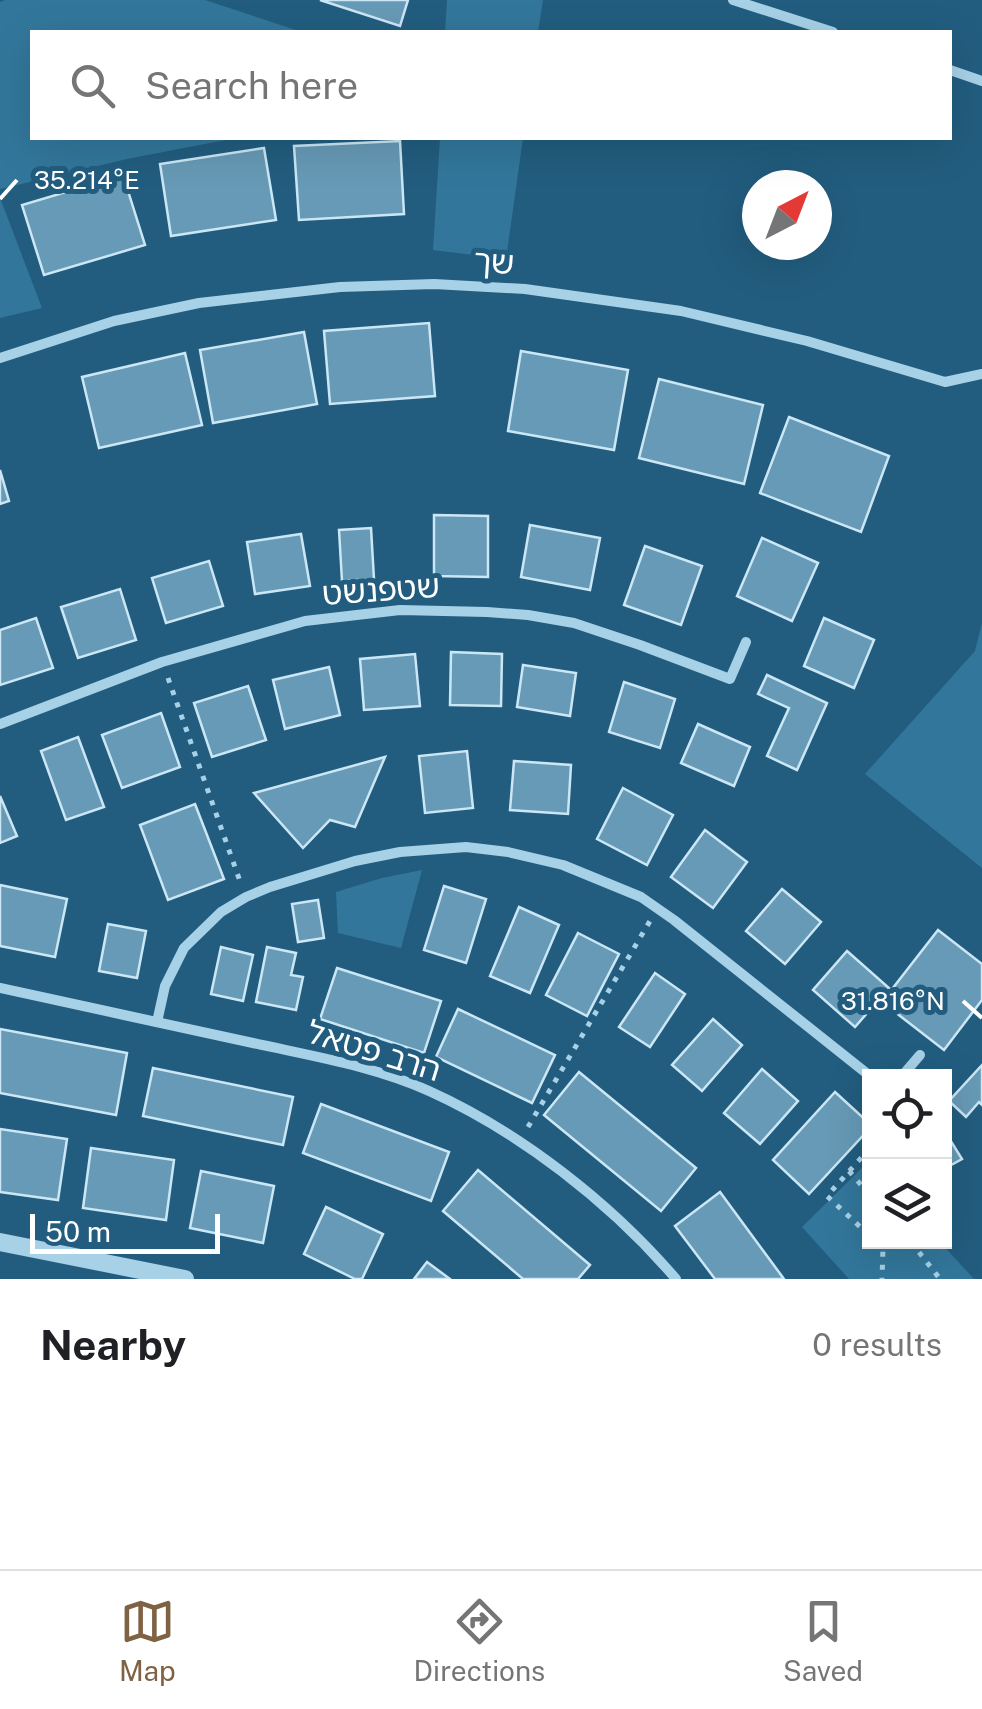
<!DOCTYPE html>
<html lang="en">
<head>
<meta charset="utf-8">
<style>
  body { margin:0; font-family:"Public Sans","Noto Sans Hebrew",sans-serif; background:#f2f2f2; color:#202124 }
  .controls { position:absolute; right:30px; bottom:30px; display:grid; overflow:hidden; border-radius:0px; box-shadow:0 10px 40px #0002 }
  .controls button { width:90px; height:90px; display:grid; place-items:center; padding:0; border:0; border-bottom:2px solid #e0e0e0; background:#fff; color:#202124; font:50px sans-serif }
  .compass { position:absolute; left:742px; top:170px; width:90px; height:90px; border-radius:50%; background:#fff; box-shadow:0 10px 40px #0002; rotate:42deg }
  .scale { position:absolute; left:30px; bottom:25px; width:190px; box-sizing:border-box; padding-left:10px; border:5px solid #fff; border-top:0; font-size:28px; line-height:35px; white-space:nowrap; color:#fff; -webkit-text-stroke:8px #225d7f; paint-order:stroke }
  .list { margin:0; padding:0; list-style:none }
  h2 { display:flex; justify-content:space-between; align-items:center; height:130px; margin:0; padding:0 40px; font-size:42px }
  h2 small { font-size:32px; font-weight:400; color:#757577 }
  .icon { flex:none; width:55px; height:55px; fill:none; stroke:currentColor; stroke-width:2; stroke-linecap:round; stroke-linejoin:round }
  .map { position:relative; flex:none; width:982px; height:1279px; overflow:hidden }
  .search { position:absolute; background:#fff; box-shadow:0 10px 40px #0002; left:30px; right:30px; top:30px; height:110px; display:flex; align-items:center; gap:25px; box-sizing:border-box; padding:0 35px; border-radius:0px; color:#757577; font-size:38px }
  .sheet { height:290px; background:#fff }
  nav { display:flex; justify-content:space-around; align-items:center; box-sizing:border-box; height:140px; border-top:2px solid #e0e0e0; background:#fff; font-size:28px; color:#757577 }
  nav a { display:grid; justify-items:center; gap:5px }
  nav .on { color:#7f6144 }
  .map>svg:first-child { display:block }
  .green { fill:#32779b }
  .building { fill:#679ab6; stroke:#cbe7f5; stroke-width:2.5 }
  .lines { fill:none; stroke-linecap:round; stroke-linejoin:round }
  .path { stroke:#a7d1e7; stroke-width:5; stroke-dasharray:5 8; stroke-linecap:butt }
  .minor { stroke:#a7d1e7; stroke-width:10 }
  .tertiary { stroke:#a7d1e7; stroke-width:18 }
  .ticks { fill:none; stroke:#fff; stroke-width:4 }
  .labels { text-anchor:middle; stroke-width:10; stroke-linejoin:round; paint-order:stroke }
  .street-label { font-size:32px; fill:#fff; stroke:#225d7f }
  .ticks-label { font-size:25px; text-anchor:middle; fill:#fff; stroke:#225d7f; stroke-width:10; stroke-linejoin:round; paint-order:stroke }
</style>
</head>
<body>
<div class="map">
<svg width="982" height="1279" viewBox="0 0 982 1279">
  <rect width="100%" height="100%" fill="#225d7f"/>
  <!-- green -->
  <g class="green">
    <path d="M5,0H205L302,32H32V138H236L127,159L0,189V2Z"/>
    <path d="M447,0H543L538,32H445Z"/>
    <path d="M440,138H523L506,259L433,250Z"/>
    <path d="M0,198L42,308L0,318Z"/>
    <path d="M982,623V868L865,774L975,651Z"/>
    <path d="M422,870L401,948L338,933L336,892L382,878Z"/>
    <path d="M869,1161L870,1242H940L974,1279H849L802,1227Z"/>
  </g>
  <!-- building -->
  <g class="building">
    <path d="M320,0H408L400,26Z"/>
    <path d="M400,141L404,214L299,220L294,146Z"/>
    <path d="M264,148L276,220L171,236L160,164Z"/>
    <path d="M123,175L145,245L44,275L22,205Z"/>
    <path d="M429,323L435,396L330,404L324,331Z"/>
    <path d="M304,332L317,404L213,423L200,350Z"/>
    <path d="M521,351L628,370L614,450L508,431Z"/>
    <path d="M185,353L202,425L99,448L82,377Z"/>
    <path d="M659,379L763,405L744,484L639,458Z"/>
    <path d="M789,417L889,456L861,532L760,493Z"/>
    <path d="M0,470L9,501L0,504Z"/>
    <path d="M434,515L488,516V577L434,576Z"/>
    <path d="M530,525L600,538L590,590L521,577Z"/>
    <path d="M371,528L374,579L342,581L339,530Z"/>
    <path d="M301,534L310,586L255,594L247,542Z"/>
    <path d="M762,538L818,563L792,621L737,596Z"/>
    <path d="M645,546L702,566L681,625L624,605Z"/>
    <path d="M209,561L223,606L166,623L152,578Z"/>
    <path d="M120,589L136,640L78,658L61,607Z"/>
    <path d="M36,618L53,668L0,685V630Z"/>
    <path d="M824,618L874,640L854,688L804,666Z"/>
    <path d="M451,652L502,654L501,706L450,705Z"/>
    <path d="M415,654L420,706L364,710L360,659Z"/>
    <path d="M523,665L576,673L570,716L517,707Z"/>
    <path d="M329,667L340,715L285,729L273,680Z"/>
    <path d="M767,675L827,703L797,770L767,756L789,708L758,694Z"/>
    <path d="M624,682L675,699L660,748L609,732Z"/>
    <path d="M248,686L266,740L212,757L194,703Z"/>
    <path d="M161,713L180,767L122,788L102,735Z"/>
    <path d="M698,724L750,747L734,786L681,763Z"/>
    <path d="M78,737L104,807L66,820L41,751Z"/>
    <path d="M467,751L473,808L425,813L419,756Z"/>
    <path d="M385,757L355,827L330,820L303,848L254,793Z"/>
    <path d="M514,761L571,765L568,814L510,810Z"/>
    <path d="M623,788L673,815L647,865L597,839Z"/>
    <path d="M0,796L17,836L0,843Z"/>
    <path d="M195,804L224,879L168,900L140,825Z"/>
    <path d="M705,830L747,862L713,908L671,877Z"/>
    <path d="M0,885L67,899L55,957L0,946Z"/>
    <path d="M444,886L486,899L466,963L424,950Z"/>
    <path d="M782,889L821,922L785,964L746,931Z"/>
    <path d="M318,900L324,938L298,942L292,904Z"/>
    <path d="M519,907L559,925L530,993L490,976Z"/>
    <path d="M108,924L146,931L137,978L99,971Z"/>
    <path d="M938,930L982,964V1000L944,1050L882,1002Z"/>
    <path d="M578,933L619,954L587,1016L546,995Z"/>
    <path d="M221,947L253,955L243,1001L211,994Z"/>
    <path d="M267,947L296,953L291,975L303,977L296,1010L256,1002Z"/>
    <path d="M847,951L889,988L855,1027L813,990Z"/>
    <path d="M337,968L441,1001L424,1053L320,1019Z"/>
    <path d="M655,973L685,994L650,1047L619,1027Z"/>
    <path d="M458,1009L555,1055L532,1103L436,1057Z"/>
    <path d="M713,1019L742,1045L702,1091L672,1065Z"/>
    <path d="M0,1029L127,1053L116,1115L0,1093Z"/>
    <path d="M982,1065V1105L979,1102L966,1117L949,1101Z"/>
    <path d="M153,1068L293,1097L283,1145L143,1116Z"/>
    <path d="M762,1069L798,1101L760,1144L724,1113Z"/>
    <path d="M579,1072L696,1168L661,1211L544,1115Z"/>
    <path d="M835,1092L870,1124V1128L809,1194L773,1160Z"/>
    <path d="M321,1104L449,1152L431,1201L303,1153Z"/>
    <path d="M0,1129L67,1139L58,1200L0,1192Z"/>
    <path d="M944,1130L962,1159L944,1169Z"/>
    <path d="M91,1148L174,1160L166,1220L83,1208Z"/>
    <path d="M478,1170L590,1265L578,1279H523L443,1211Z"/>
    <path d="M201,1171L274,1186L263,1243L190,1228Z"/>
    <path d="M720,1192L784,1279H715L675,1226Z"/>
    <path d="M326,1207L383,1234L362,1279H355L304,1254Z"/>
    <path d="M427,1262L450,1279H414Z"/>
  </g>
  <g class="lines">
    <!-- path -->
    <g class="path">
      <path d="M168,678L241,884"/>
      <path d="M528,1127L650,921"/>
      <path d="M870,1148L827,1196L870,1236"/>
      <path d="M849,1171L870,1195"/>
      <path d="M876,1242L883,1248L882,1279"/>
      <path d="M911,1242L940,1279"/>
    </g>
    <!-- minor -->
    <g class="minor">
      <path d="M733,0L833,32"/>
      <path d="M950,70L982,81"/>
      <path d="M0,358L114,321L199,303L340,287L434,284L525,289L681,311L807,341L945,382L982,374"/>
      <path d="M0,724L162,662L305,621L400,610L487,612L528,615L574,623L640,645L730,679L746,642"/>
      <path d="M0,988C84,1006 169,1025 253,1043C311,1056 374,1066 429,1091C520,1132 611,1203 676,1279"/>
      <path d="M157,1022L165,986L184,948L221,912L246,897L270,887L355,861L400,852L466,847L508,852L563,865L641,897L674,920L870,1076"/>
      <path d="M902,1076L920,1055"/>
    </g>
    <!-- tertiary -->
    <path class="tertiary" d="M0,1242L185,1279"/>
  </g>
  <!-- ticks -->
  <path class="ticks" d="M0,199L17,180M963,1001L982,1018"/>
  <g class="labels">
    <!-- street labels -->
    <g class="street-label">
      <text transform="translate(494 262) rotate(4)" y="11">שך</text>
      <text transform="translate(381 590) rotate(-4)" y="11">שטפנשט</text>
      <text transform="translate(374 1051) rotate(17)" y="11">הרב פטאל</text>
    </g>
  </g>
  <g class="ticks-label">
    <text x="87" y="189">35.214°E</text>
    <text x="893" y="1010">31.816°N</text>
  </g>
</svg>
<div class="controls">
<button><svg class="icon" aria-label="locate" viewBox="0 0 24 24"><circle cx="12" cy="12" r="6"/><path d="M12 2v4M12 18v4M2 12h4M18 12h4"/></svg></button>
<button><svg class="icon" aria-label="layers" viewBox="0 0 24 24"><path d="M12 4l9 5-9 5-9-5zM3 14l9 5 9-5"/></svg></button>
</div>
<svg class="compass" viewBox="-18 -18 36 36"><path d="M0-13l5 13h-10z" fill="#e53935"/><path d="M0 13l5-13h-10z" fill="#757577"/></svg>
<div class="scale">50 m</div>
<div class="search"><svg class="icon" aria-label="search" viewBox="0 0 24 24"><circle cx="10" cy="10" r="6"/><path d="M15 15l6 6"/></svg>Search here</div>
</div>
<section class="sheet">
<h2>Nearby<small>0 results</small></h2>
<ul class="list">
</ul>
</section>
<nav>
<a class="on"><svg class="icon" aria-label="map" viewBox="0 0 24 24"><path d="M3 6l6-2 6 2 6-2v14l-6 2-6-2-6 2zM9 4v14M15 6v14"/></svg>Map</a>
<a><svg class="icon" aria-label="directions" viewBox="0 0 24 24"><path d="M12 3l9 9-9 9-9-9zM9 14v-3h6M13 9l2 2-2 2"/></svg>Directions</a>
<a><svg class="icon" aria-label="saved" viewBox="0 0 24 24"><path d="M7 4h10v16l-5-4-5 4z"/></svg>Saved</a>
</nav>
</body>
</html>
